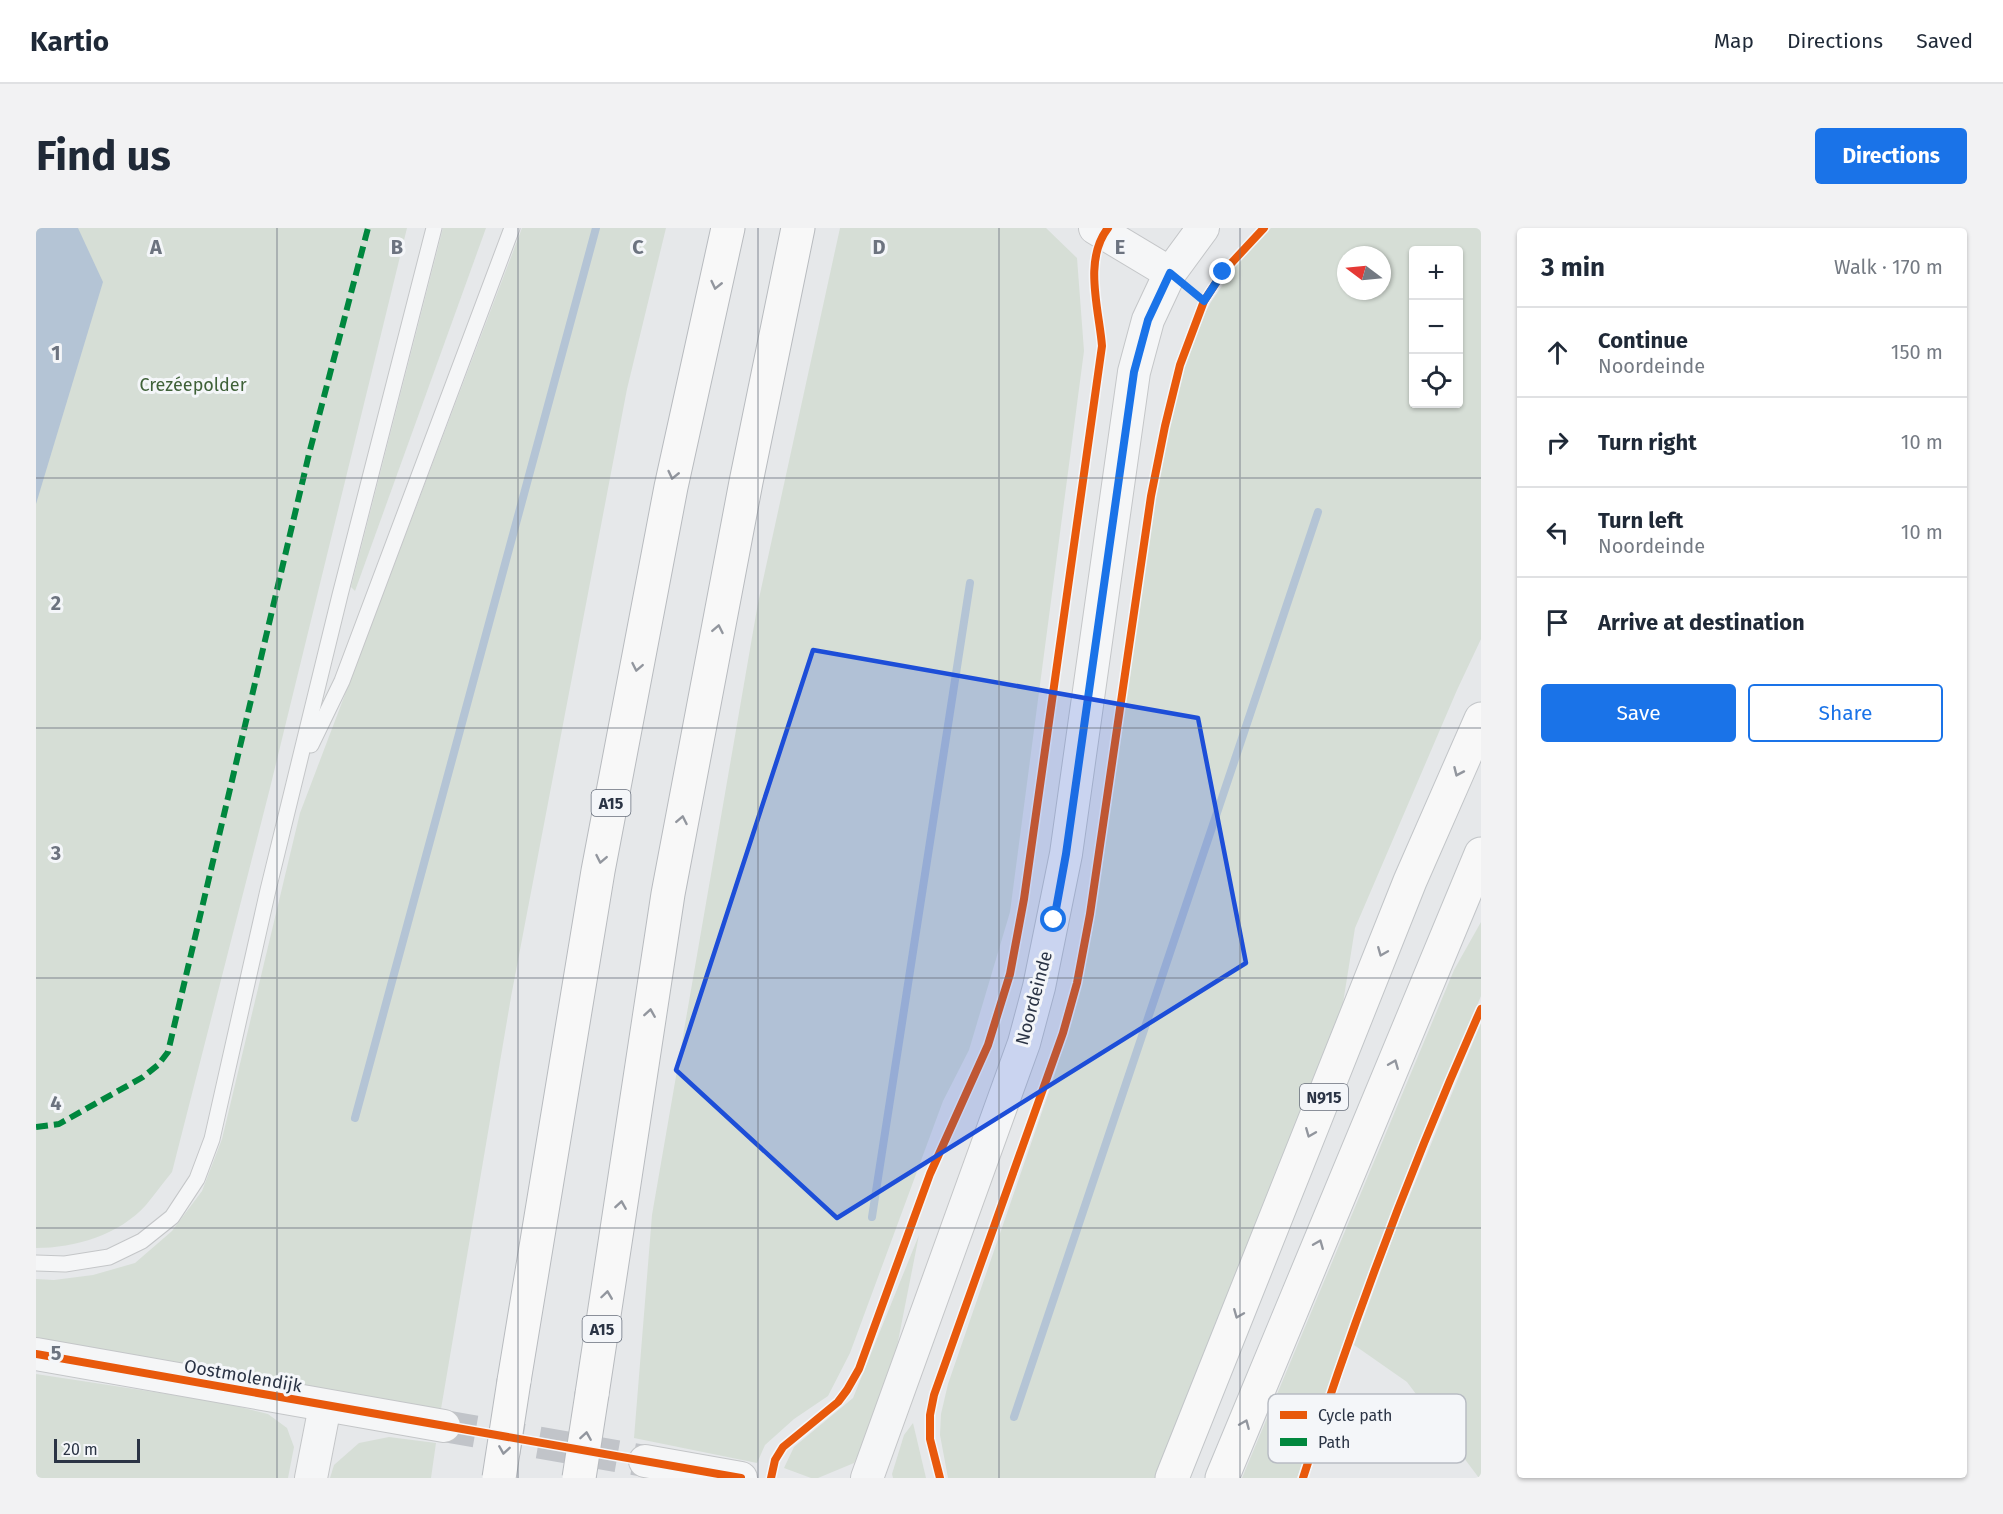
<!DOCTYPE html>
<html lang="en">
<head>
<meta charset="utf-8">
<style>
  body { margin:0; font-family:"Fira Sans",sans-serif; background:#f2f2f3; color:#1f2937 }
  .controls { position:absolute; right:18px; top:18px; display:grid; overflow:hidden; border-radius:6px; box-shadow:0 2px 4px #0004 }
  .controls button { width:54px; height:54px; display:grid; place-items:center; padding:0; border:0; border-bottom:2px solid #e0e1e3; background:#fff; color:#1f2937; font:30px sans-serif }
  .compass { position:absolute; left:1301px; top:18px; width:54px; height:54px; border-radius:50%; background:#fff; box-shadow:0 2px 4px #0004; rotate:286deg }
  .scale { position:absolute; left:18px; bottom:15px; width:86px; box-sizing:border-box; padding-left:6px; border:3px solid #2b3445; border-top:0; font-size:16px; line-height:21px; white-space:nowrap; color:#2b3445; -webkit-text-stroke:4px #f4f6f9; paint-order:stroke }
  .stop { position:absolute; width:18px; height:18px; margin:-14px; border:4px solid #1a73e8; border-radius:50%; background:#fff }
  .stop.end { background:#1a73e8; border-color:#fff; box-shadow:0 2px 6px #0008 }
  .list { margin:0; padding:0; list-style:none }
  h2 { display:flex; justify-content:space-between; align-items:center; height:78px; margin:0; padding:0 24px; font-size:26px }
  h2 small { font-size:20px; font-weight:400; color:#747a83 }
  .list li { display:grid; grid-template-columns:39px 1fr auto; gap:18px; align-items:center; box-sizing:border-box; height:90px; padding:0 24px; border-top:2px solid #e0e1e3 }
  .list b { display:block; font-size:22px; white-space:nowrap }
  .list p { margin:0; font-size:20px; white-space:nowrap; color:#747a83 }
  .list em { font-size:20px; font-style:normal; color:#747a83 }
  .actions { display:flex; gap:12px; padding:18px 24px }
  .actions a { flex:1; padding:14px 0; border:2px solid #1a73e8; border-radius:6px; text-align:center; font-size:21px; color:#1a73e8 }
  .actions .main { background:#1a73e8; color:#fff }
  .icon { flex:none; width:33px; height:33px; fill:none; stroke:currentColor; stroke-width:2; stroke-linecap:round; stroke-linejoin:round }
  .map { position:relative; flex:none; width:1445px; height:1250px; overflow:hidden; border-radius:6px }
  header { display:flex; align-items:center; gap:36px; box-sizing:border-box; height:84px; padding:0 30px; background:#fff; border-bottom:2px solid #e0e1e3 }
  header strong { font-size:28px }
  nav { display:flex; gap:33px; margin-inline-start:auto; font-size:21px }
  .intro { display:flex; align-items:center; justify-content:space-between; box-sizing:border-box; height:144px; padding:0 36px }
  h1 { margin:0; font-size:42px }
  .button { padding:15px 27px; border-radius:6px; background:#1a73e8; color:#fff; font-size:21px; font-weight:700 }
  main { display:flex; gap:36px; padding:0 36px }
  aside { flex:1; background:#fff; border-radius:6px; box-shadow:0 2px 4px #0004 }
  .map>svg:first-child { display:block }
  .green { fill:#d6ded6; fill-rule:evenodd }
  .water { fill:#b4c4d5 }
  .lines { fill:none; stroke-linecap:round; stroke-linejoin:round }
  .stream { stroke:#b4c4d5; stroke-width:8 }
  .minor-tunnel { stroke:#c1c4c9; stroke-width:32; stroke-dasharray:32 16; stroke-linecap:butt }
  .service-casing { stroke:#c4c6c8; stroke-width:17 }
  .minor-casing { stroke:#c4c6c8; stroke-width:34 }
  .primary-casing { stroke:#c2c5c8; stroke-width:35 }
  .motorway-casing { stroke:#b8bbbf; stroke-width:35 }
  .service { stroke:#f5f6f7; stroke-width:15 }
  .minor { stroke:#f5f6f7; stroke-width:32 }
  .primary { stroke:#f8f8f8; stroke-width:33 }
  .motorway { stroke:#f8f8f8; stroke-width:33 }
  .motorway-bridge-casing { stroke:#b8bbbf; stroke-width:35; stroke-linecap:butt }
  .motorway-bridge { stroke:#f8f8f8; stroke-width:33 }
  .quiet { stroke:#00873e; stroke-width:6; stroke-dasharray:12 6; stroke-linecap:butt }
  .cycleway-casing { stroke:#f4f6f9; stroke-width:11 }
  .cycleway { stroke:#e8590c; stroke-width:8 }
  .oneway { stroke:#92969e }
  .route { stroke:#1a73e8; stroke-width:8 }
  .marked { fill:#1d4ed8; fill-opacity:0.2; stroke:#1d4ed8; stroke-width:4.5; stroke-linejoin:round }
  .grid { fill:none; stroke:#6c737f; stroke-width:1.5; stroke-opacity:0.55 }
  .labels { text-anchor:middle; stroke-width:6; stroke-linejoin:round; paint-order:stroke }
  .shield { fill:#f4f6f9; stroke:#676e7b; stroke-width:1.5 }
  .shield-label { font-size:16px; font-weight:bold; fill:#2b3445 }
  .park-label { font-size:18px; fill:#3f6138; stroke:#f4f6f9 }
  .street-label { font-size:18px; fill:#2b3445; stroke:#f4f6f9 }
  .key { fill:#f4f6f9; stroke:#b8bcc3; stroke-width:1.5 }
  .key-label { font-size:16px; fill:#2b3445 }
  .grid-label { font-size:20px; text-anchor:middle; font-weight:bold; fill:#6c737f; stroke:#f4f6f9; stroke-width:6; stroke-linejoin:round; paint-order:stroke }
</style>
</head>
<body>
<header>
<strong>Kartio</strong>
<nav><a>Map</a><a>Directions</a><a>Saved</a></nav>
</header>
<div class="intro"><h1>Find us</h1><a class="button">Directions</a></div>
<main>
<div class="map">
<svg width="1445" height="1250" viewBox="0 0 1445 1250">
  <rect width="100%" height="100%" fill="#e6e8ea"/>
  <!-- green -->
  <g class="green">
    <path d="M0,0H371L234,560L136,944C127,955 119,966 110,977C83,1007 39,1020 0,1020Z"/>
    <path d="M407,0H450L319,363L315,359Z"/>
    <path d="M486,0H630L591,161L475,769L405,1181L0,1116V1051L18,1052L57,1047L99,1035L136,1003L166,963L186,911L264,585Z"/>
    <path d="M804,0H1010L1041,30L1048,123L974,684L933,822L907,873L814,1125L792,1168L758,1191L729,1217L721,1235L598,1210L616,987L722,375Z"/>
    <path d="M1235,0H1445V411L1421,462L1319,700L1304,794L1119,1250H912L904,1207L905,1186L912,1156L1018,849L1039,778L1056,704L1112,310L1128,225L1147,141L1163,96L1175,74L1203,33ZM1378,22H1422V176H1378ZM1310,27H1346V63H1310Z"/>
    <path d="M1445,694V768L1355,985L1305,1121L1261,1250H1206L1418,742Z"/>
    <path d="M1445,795V1250H1443L1371,1154L1318,1117L1360,1001Z"/>
    <path d="M883,1007L852,1164L818,1235L782,1250H775L748,1240L758,1219L817,1170Z"/>
    <path d="M0,1146L184,1174L232,1186L251,1200L258,1219L252,1250H0Z"/>
    <path d="M877,1195L890,1250H857L856,1246L868,1207Z"/>
    <path d="M353,1209L400,1215L395,1250H294L298,1237L323,1215Z"/>
  </g>
  <!-- water -->
  <path class="water" d="M0,0H42L67,54L0,276Z"/>
  <g class="lines">
    <!-- stream -->
    <g class="stream">
      <path d="M319,890L560,0"/>
      <path d="M836,989L934,355"/>
      <path d="M978,1189L1282,284"/>
    </g>
    <!-- minor-tunnel -->
    <path class="minor-tunnel" d="M408,1198L609,1233"/>
    <defs>
      <g id="service">
        <path d="M275,517L306,453L476,0"/>
        <path d="M0,1035L29,1036L73,1029L106,1013L136,989L161,951L176,911L232,662L304,367L398,0"/>
      </g>
      <g id="minor">
        <path d="M1059,0L1134,45"/>
        <path d="M0,1126L408,1198"/>
        <path d="M609,1233L705,1250"/>
        <path d="M275,1250L289,1178"/>
        <path d="M831,1250L988,815L1003,759L1030,626L1098,144L1112,92L1134,45L1167,0"/>
      </g>
      <g id="primary">
        <path d="M1136,1250L1374,653L1445,491"/>
        <path d="M1186,1250L1445,626"/>
      </g>
      <g id="motorway">
        <path d="M478,1153L562,643L635,259L692,0"/>
        <path d="M556,1166L632,666L710,254L762,0"/>
      </g>
    </defs>
    <!-- service casing -->
    <use href="#service" class="service-casing"/>
    <!-- minor casing -->
    <use href="#minor" class="minor-casing"/>
    <!-- primary casing -->
    <use href="#primary" class="primary-casing"/>
    <!-- motorway casing -->
    <use href="#motorway" class="motorway-casing"/>
    <!-- service -->
    <use href="#service" class="service"/>
    <!-- minor -->
    <use href="#minor" class="minor"/>
    <!-- primary -->
    <use href="#primary" class="primary"/>
    <!-- motorway -->
    <use href="#motorway" class="motorway"/>
    <defs>
      <g id="motorway-bridge">
        <path d="M463,1250L478,1153"/>
        <path d="M543,1250L556,1166"/>
      </g>
    </defs>
    <!-- motorway-bridge casing -->
    <use href="#motorway-bridge" class="motorway-bridge-casing"/>
    <!-- motorway-bridge -->
    <use href="#motorway-bridge" class="motorway-bridge"/>
    <!-- quiet -->
    <path class="quiet" d="M0,899L23,896L107,849L122,837L132,824L273,226L332,0"/>
    <defs>
      <g id="cycleway">
        <path d="M0,1126L705,1250"/>
        <path d="M735,1250L739,1232L747,1219L802,1174L811,1162L823,1141L894,946L952,817L974,746L988,671L1066,118C1063,81 1047,32 1072,0"/>
        <path d="M904,1250L894,1211V1187L898,1167L1027,805L1041,755L1054,686L1115,268L1129,198L1144,137L1168,73L1187,44L1228,0"/>
        <path d="M1267,1250C1318,1091 1377,934 1445,781"/>
      </g>
    </defs>
    <!-- cycleway casing -->
    <use href="#cycleway" class="cycleway-casing"/>
    <!-- cycleway -->
    <use href="#cycleway" class="cycleway"/>
  </g>
  <!-- one-way arrows -->
  <defs><path id="oneway-chevron" d="M-2-3.5L2.5 0L-2 3.5" fill="none" stroke-width="1.6" stroke-linecap="round" stroke-linejoin="round" transform="scale(1.5)"/></defs>
  <g class="oneway">
    <use href="#oneway-chevron" transform="translate(680 57) rotate(103)"/>
    <use href="#oneway-chevron" transform="translate(637 247) rotate(103)"/>
    <use href="#oneway-chevron" transform="translate(682 401) rotate(-79)"/>
    <use href="#oneway-chevron" transform="translate(601 439) rotate(101)"/>
    <use href="#oneway-chevron" transform="translate(1422 544) rotate(114)"/>
    <use href="#oneway-chevron" transform="translate(646 592) rotate(-79)"/>
    <use href="#oneway-chevron" transform="translate(565 631) rotate(101)"/>
    <use href="#oneway-chevron" transform="translate(1346 724) rotate(112)"/>
    <use href="#oneway-chevron" transform="translate(614 785) rotate(-81)"/>
    <use href="#oneway-chevron" transform="translate(1358 836) rotate(-68)"/>
    <use href="#oneway-chevron" transform="translate(1274 905) rotate(112)"/>
    <use href="#oneway-chevron" transform="translate(585 977) rotate(-81)"/>
    <use href="#oneway-chevron" transform="translate(1283 1016) rotate(-68)"/>
    <use href="#oneway-chevron" transform="translate(571 1067) rotate(-82)"/>
    <use href="#oneway-chevron" transform="translate(1202 1086) rotate(112)"/>
    <use href="#oneway-chevron" transform="translate(1209 1196) rotate(-67)"/>
    <use href="#oneway-chevron" transform="translate(550 1208) rotate(-81)"/>
    <use href="#oneway-chevron" transform="translate(468 1222) rotate(99)"/>
  </g>
  <g class="lines">
    <!-- route -->
    <path class="route" d="M1018,692L1030,626L1098,144L1112,92L1134,45L1168,73L1187,44"/>
  </g>
  <!-- marked area -->
  <path class="marked" d="M777,422L1162,490L1210,735L801,990L640,842Z"/>
  <!-- grid -->
  <path class="grid" d="M241,0V1250M482,0V1250M722,0V1250M963,0V1250M1204,0V1250M0,250H1445M0,500H1445M0,750H1445M0,1000H1445"/>
  <g class="labels">
    <!-- shield labels -->
    <g class="shield">
      <rect x="555.5" y="562" width="39" height="26" rx="4.5"/>
      <rect x="1264" y="856" width="48" height="26" rx="4.5"/>
      <rect x="546.5" y="1088" width="39" height="26" rx="4.5"/>
    </g>
    <g class="shield-label">
      <text x="575" y="581">A15</text>
      <text x="1288" y="875">N915</text>
      <text x="566" y="1107">A15</text>
    </g>
    <!-- park labels -->
    <g class="park-label">
      <text x="157" y="163">Crezéepolder</text>
    </g>
    <!-- street labels -->
    <g class="street-label">
      <text transform="translate(998 770) rotate(-75)" y="6">Noordeinde</text>
      <text transform="translate(207 1148) rotate(10)" y="6">Oostmolendijk</text>
    </g>
  </g>
  <!-- legend -->
  <rect x="1232" y="1166" width="198" height="69" rx="9" class="key"/>
  <rect x="1244" y="1183" width="27" height="8" fill="#e8590c"/>
  <rect x="1244" y="1210" width="27" height="8" fill="#00873e"/>
  <g class="key-label">
    <text x="1282" y="1193">Cycle path</text>
    <text x="1282" y="1220">Path</text>
  </g>
  <g class="grid-label">
    <text x="120" y="26">A</text>
    <text x="361" y="26">B</text>
    <text x="602" y="26">C</text>
    <text x="843" y="26">D</text>
    <text x="1084" y="26">E</text>
    <text x="20" y="132">1</text>
    <text x="20" y="382">2</text>
    <text x="20" y="632">3</text>
    <text x="20" y="882">4</text>
    <text x="20" y="1132">5</text>
  </g>
</svg>
<div class="controls">
<button>+</button>
<button>−</button>
<button><svg class="icon" aria-label="locate" viewBox="0 0 24 24"><circle cx="12" cy="12" r="6"/><path d="M12 2v4M12 18v4M2 12h4M18 12h4"/></svg></button>
</div>
<svg class="compass" viewBox="-18 -18 36 36"><path d="M0-13l5 13h-10z" fill="#e53935"/><path d="M0 13l5-13h-10z" fill="#747a83"/></svg>
<div class="scale">20 m</div>
<div class="stop" style="left:1018px;top:692px"></div>
<div class="stop end" style="left:1187px;top:44px"></div>
</div>
<aside>
<h2>3 min<small>Walk · 170 m</small></h2>
<ul class="list">
<li><svg class="icon" aria-label="ahead" viewBox="0 0 24 24"><path d="M12 20V5M6 11l6-6 6 6"/></svg><div><b>Continue</b><p>Noordeinde</p></div><em>150 m</em></li>
<li><svg class="icon" aria-label="right" viewBox="0 0 24 24"><path d="M7 20v-9h11M14 6l5 5-5 5"/></svg><div><b>Turn right</b></div><em>10 m</em></li>
<li><svg class="icon" aria-label="left" viewBox="0 0 24 24"><path d="M17 20v-9H6M10 6l-5 5 5 5"/></svg><div><b>Turn left</b><p>Noordeinde</p></div><em>10 m</em></li>
<li><svg class="icon" aria-label="arrive" viewBox="0 0 24 24"><path d="M6 21V4h12l-3 4 3 4H6"/></svg><div><b>Arrive at destination</b></div></li>
</ul>
<div class="actions"><a class="main">Save</a><a>Share</a></div>
</aside>
</main>
</body>
</html>
